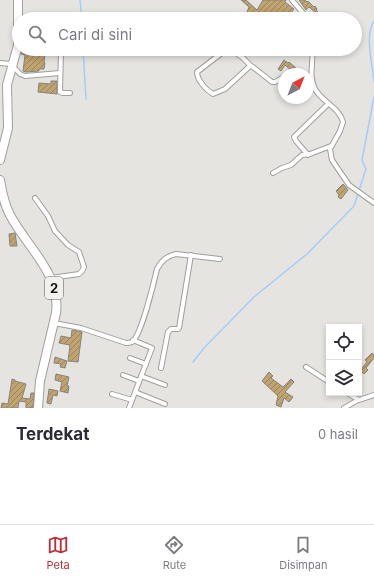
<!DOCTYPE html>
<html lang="id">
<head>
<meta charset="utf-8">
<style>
  body { margin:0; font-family:Inter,sans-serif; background:#f7f7f7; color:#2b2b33 }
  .controls { position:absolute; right:12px; bottom:12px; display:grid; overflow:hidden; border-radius:0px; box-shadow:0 2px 6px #0003 }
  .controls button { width:36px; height:36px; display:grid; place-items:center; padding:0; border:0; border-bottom:1px solid #e1e1e2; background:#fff; color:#2b2b33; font:20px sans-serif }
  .compass { position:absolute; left:278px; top:68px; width:36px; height:36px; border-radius:50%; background:#fff; box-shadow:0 2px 6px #0003; rotate:42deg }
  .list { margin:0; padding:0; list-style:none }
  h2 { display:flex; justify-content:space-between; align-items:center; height:52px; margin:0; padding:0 16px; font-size:17px }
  h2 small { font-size:13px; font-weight:400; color:#7c7c81 }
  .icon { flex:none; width:22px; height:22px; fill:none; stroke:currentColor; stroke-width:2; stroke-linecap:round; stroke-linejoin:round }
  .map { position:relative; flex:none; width:374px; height:408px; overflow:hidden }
  .search { position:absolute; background:#fff; box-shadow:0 2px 6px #0003; left:12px; right:12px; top:12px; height:44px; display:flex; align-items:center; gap:10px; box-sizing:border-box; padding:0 14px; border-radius:22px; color:#7c7c81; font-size:15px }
  .sheet { height:116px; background:#fff }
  nav { display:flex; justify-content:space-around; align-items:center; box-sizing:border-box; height:56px; border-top:1px solid #e1e1e2; background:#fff; font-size:11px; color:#7c7c81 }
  nav a { display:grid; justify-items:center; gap:2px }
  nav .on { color:#be2e38 }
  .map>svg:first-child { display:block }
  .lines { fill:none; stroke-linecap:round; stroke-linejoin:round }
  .stream { stroke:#a3cefb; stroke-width:1.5 }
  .building { fill:url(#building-hatch); stroke:#858481 }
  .street-casing { stroke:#a09f9c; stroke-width:6 }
  .highway-casing { stroke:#a09f9c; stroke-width:10 }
  .street { stroke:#fff; stroke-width:4 }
  .highway { stroke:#fff; stroke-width:8 }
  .labels { text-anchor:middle; stroke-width:3; stroke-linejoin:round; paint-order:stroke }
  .shield { fill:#f3f1ee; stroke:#585856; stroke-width:1 }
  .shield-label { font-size:13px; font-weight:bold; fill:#161615 }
</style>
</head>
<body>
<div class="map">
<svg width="374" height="408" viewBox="0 0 374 408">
  <defs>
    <pattern id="building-hatch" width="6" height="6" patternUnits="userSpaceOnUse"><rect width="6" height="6" fill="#c1a36f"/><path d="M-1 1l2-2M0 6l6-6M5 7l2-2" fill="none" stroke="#9c845a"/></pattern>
  </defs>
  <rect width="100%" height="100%" fill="#e6e4e1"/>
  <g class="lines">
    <!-- stream -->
    <g class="stream">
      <path d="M80,0L82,19"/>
      <path d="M374,21C364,36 373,65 374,82"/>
      <path d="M83,49L86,99"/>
      <path d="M193,362L204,348L254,297L307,254L354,206L366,169L362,160L374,97"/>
    </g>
  </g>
  <!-- building -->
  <g class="building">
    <path d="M241,0H246L257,10L263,0H286L285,2L294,9L289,15L294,19H282L277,16L274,19H270L268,17L265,19L259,15L256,19H251L253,16L247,12L249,7Z"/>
    <path d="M299,0H305L307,2L308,1L314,7L315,6L317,9L316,10L318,12L317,14L309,7L306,10Z"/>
    <path d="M23,49L36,52V49H51V54H45L44,63H45L44,69H39V71L26,72L23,71L25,55L21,54Z"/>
    <path d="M284,60L288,63L289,62L296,68L293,72L285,65L281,71L278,69Z"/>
    <path d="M51,81H57V94L38,92L39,83L51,84Z"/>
    <path d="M343,184L348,190L341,199L338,197L339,195L336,191Z"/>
    <path d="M15,233L17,246H10L9,234Z"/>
    <path d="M72,330L82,332L78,362L68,361L70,345L59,343L61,336L71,338Z"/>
    <path d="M372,353L374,355V358L366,368L368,370L364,374L360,370L367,362L365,360Z"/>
    <path d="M55,357L67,361L65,368L60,367L61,364L54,363Z"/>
    <path d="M269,372L273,376L271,378L283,387L291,379L294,382L285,392L293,397L289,402L284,398L281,407L276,405L278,396L262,381Z"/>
    <path d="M56,374L69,377L67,386H69L68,393L60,391L62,382L55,380Z"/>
    <path d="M12,379L15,380V381L26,384L22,398L30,399L31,393H34L33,408H26V402L19,401L18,408H1L2,403L8,404Z"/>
    <path d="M49,389L58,391L57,396L53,395L51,404L47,403Z"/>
  </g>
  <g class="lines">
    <defs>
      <g id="street">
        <path d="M292,0L308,19"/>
        <path d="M227,49L197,72C197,80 206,90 213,94L225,89L250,66L253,67L272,82H275L284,77"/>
        <path d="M229,49L242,57L251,66"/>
        <path d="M312,49C314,64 308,74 315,89C322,102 339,107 343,122L340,131L330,149L332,160L349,185L374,203"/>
        <path d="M61,51L60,92L63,93H70"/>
        <path d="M0,63L12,64"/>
        <path d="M12,65L20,74L25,76L60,73"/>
        <path d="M308,155L296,141L294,137L328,104"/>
        <path d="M273,173L282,168L291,165L302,155L310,154L331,146"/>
        <path d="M35,198L48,216L55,231L68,245L79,252L84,267L82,271L79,274L51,278"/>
        <path d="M54,323L81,328L126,343C128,343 130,343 132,342C141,336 154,282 157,269C162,260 167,256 176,254L220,259"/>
        <path d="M130,358L146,364"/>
        <path d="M306,367L329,382"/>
        <path d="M161,368L168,332L171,329H178L179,328L191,255"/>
        <path d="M123,375L139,381"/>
        <path d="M141,376L165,385"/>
        <path d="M135,392L165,404"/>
        <path d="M347,393L359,400L374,395"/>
        <path d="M112,394L132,400"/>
        <path d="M129,408L152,348L133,340"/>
        <path d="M344,408L358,400"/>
      </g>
      <g id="highway">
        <path d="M0,160L8,128L7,85L18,45V0"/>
        <path d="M0,180C2,192 4,204 10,215C27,247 61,274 56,313L40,381L38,408"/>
      </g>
    </defs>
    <!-- street casing -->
    <use href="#street" class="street-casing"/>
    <!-- highway casing -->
    <use href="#highway" class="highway-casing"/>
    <!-- street -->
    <use href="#street" class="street"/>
    <!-- highway -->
    <use href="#highway" class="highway"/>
  </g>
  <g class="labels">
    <!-- shield labels -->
    <rect class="shield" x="45" y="277" width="18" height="22" rx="3"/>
    <g class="shield-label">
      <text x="54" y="293">2</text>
    </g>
  </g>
</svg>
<div class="controls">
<button><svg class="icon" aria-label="locate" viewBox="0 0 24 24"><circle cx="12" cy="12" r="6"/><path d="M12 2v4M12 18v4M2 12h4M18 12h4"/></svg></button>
<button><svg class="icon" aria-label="layers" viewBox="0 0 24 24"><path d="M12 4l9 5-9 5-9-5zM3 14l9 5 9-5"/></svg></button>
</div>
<svg class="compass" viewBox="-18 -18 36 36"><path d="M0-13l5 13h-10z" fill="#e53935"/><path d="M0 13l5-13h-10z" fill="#7c7c81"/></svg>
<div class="search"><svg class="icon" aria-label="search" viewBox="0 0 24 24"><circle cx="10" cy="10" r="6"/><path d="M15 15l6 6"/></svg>Cari di sini</div>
</div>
<section class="sheet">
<h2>Terdekat<small>0 hasil</small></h2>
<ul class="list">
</ul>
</section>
<nav>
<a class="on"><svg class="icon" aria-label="map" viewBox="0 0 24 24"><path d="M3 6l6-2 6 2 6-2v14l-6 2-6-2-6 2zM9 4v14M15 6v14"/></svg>Peta</a>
<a><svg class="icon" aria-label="directions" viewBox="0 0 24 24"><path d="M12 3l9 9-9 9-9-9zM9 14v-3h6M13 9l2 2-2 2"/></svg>Rute</a>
<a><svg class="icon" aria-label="saved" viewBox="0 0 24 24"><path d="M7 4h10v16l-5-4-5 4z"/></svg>Disimpan</a>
</nav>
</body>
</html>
